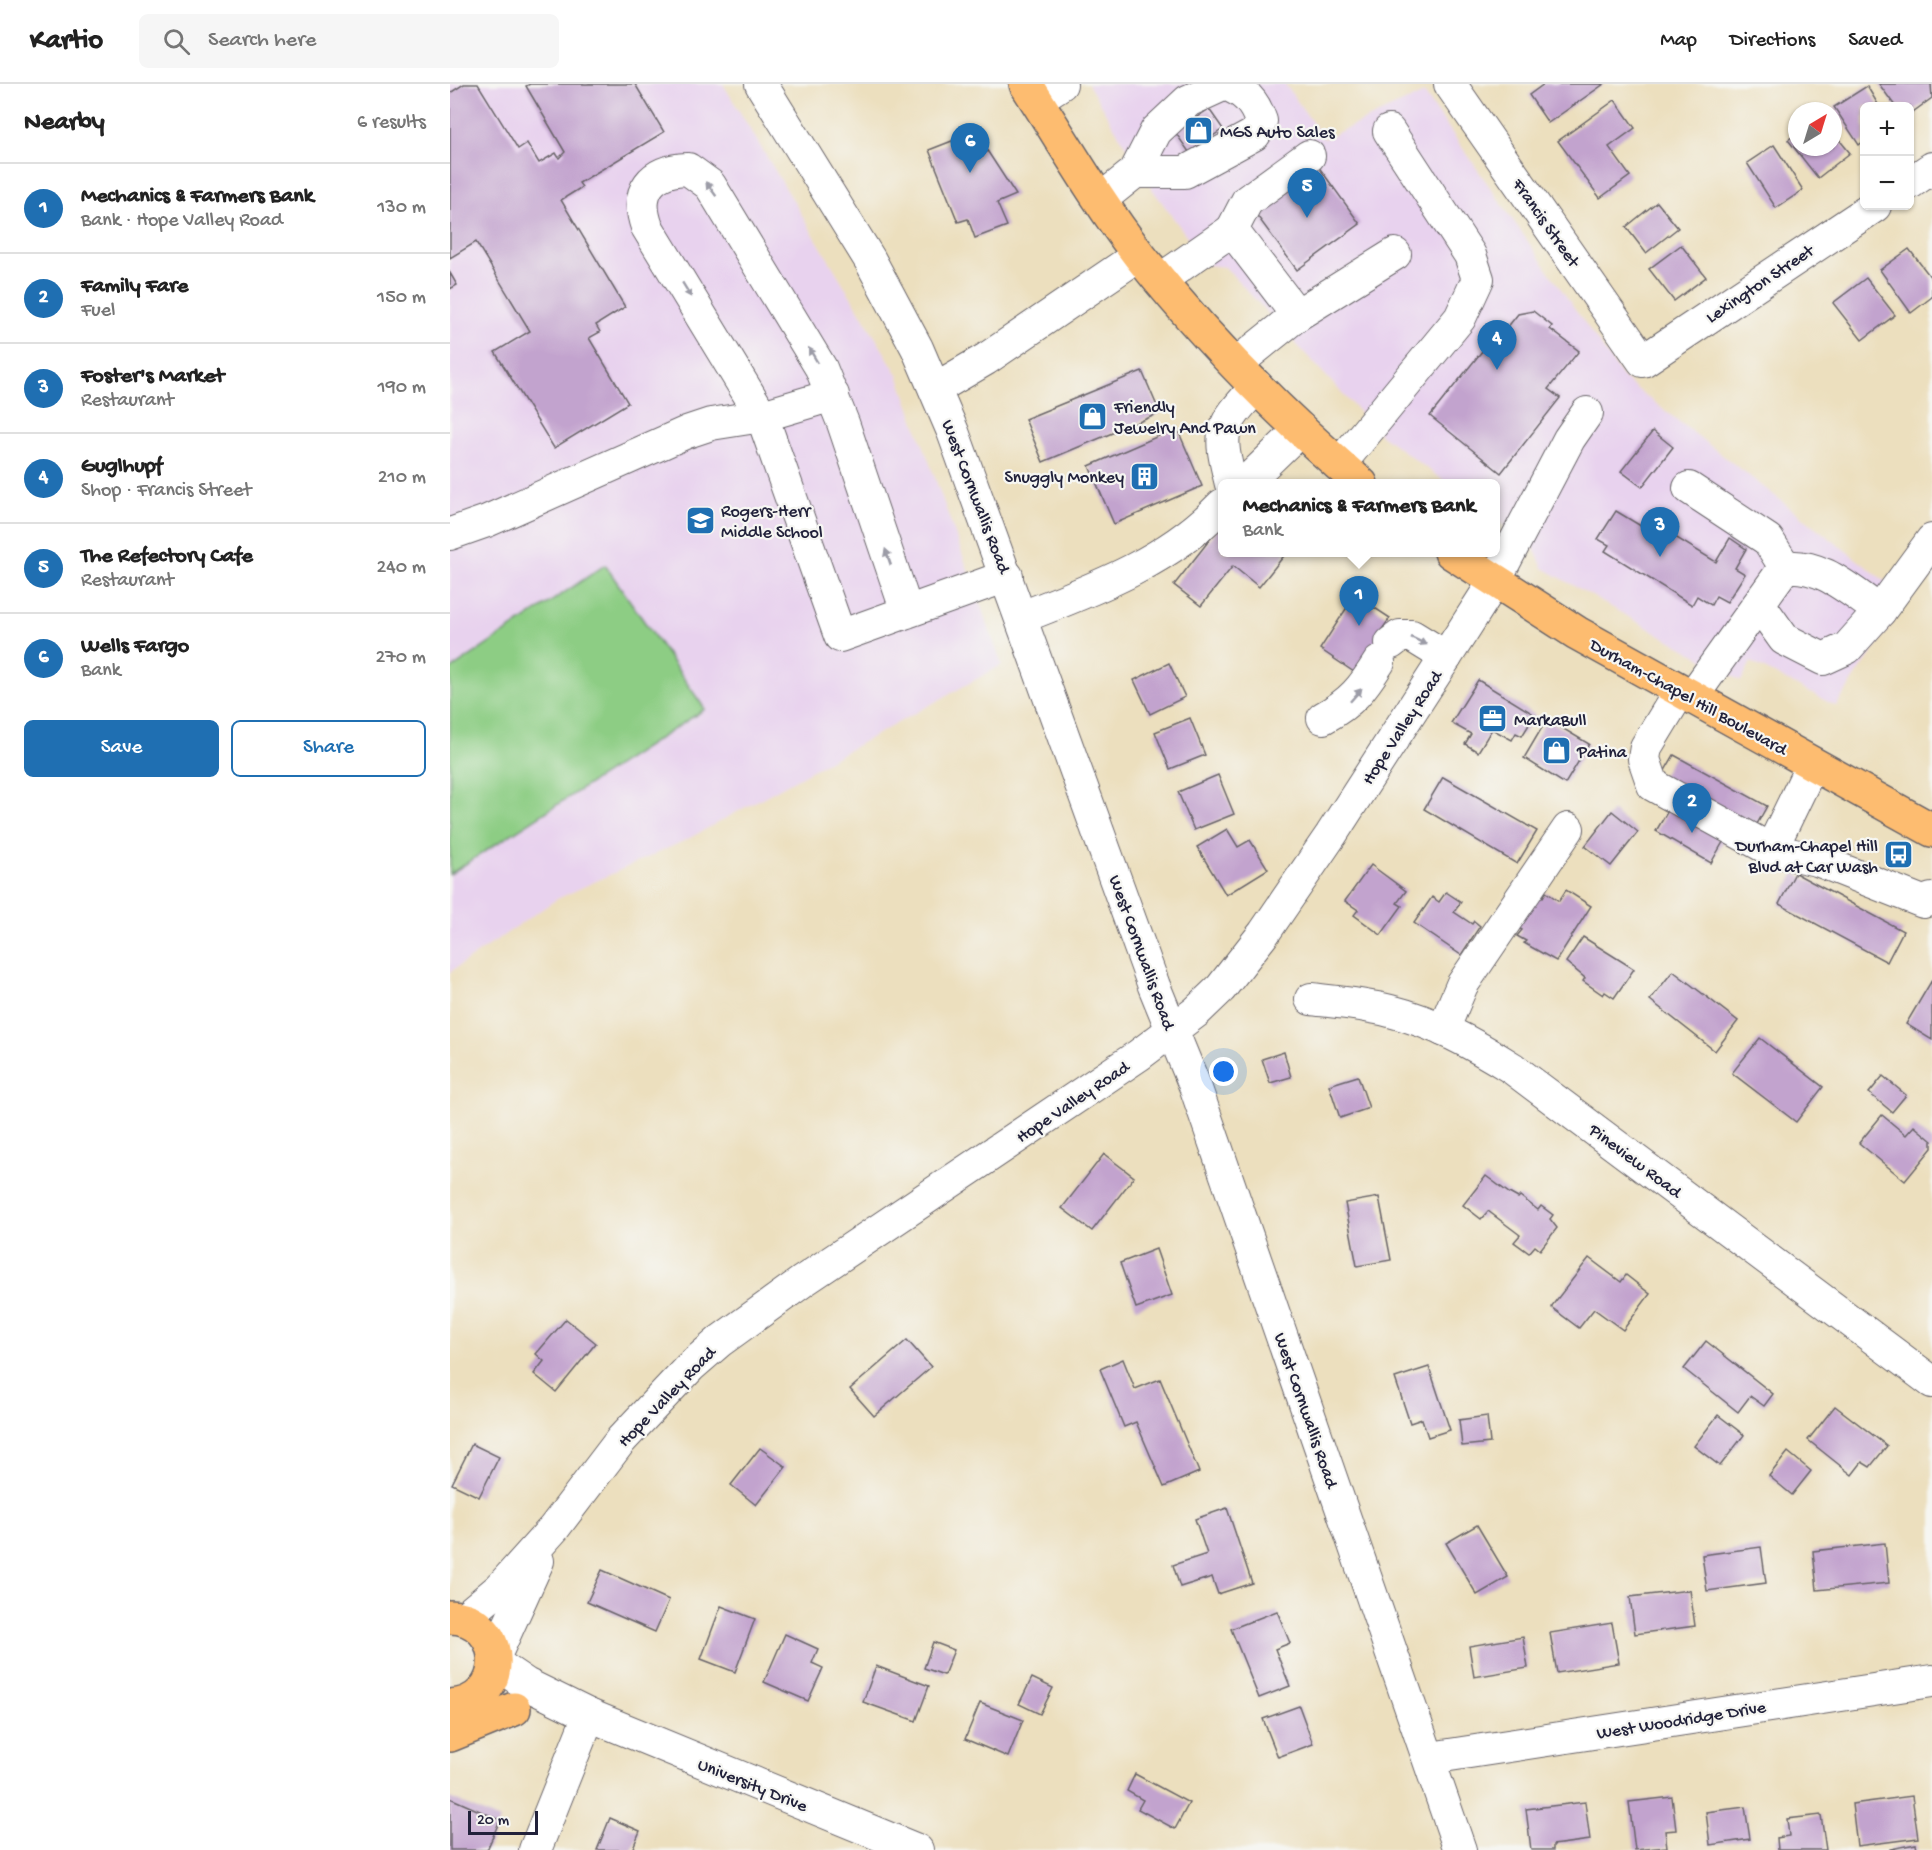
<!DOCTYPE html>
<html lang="en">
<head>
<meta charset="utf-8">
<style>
  body { margin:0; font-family:"Gochi Hand",sans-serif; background:#f6f6f6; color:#222 }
  .controls { position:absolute; right:18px; top:18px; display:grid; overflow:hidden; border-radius:9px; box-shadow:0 2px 4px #0004 }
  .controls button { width:54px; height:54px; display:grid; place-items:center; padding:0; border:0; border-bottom:2px solid #e0e0e0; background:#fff; color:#222; font:30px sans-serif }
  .compass { position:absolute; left:1338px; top:18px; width:54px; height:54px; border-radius:50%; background:#fff; box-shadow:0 2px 4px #0004; rotate:38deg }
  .scale { position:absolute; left:18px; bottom:15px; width:70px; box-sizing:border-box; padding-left:6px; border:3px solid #22223b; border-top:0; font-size:16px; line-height:21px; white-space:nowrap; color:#22223b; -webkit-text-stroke:4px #f6f6f2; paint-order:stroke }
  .you { position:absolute; left:774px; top:988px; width:21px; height:21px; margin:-15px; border:4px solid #fff; border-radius:50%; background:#1a73e8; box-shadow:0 0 0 9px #1a73e833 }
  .badge { display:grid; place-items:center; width:39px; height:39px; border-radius:50%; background:#1f6fb2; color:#fff; font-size:20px; font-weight:700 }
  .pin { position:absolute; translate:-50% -50px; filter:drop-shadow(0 2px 3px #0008) }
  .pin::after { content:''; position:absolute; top:32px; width:21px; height:18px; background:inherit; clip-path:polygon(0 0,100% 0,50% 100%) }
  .popup { position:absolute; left:768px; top:395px; width:282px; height:78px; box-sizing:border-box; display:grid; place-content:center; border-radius:9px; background:#fff; filter:drop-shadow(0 2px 4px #0005); font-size:20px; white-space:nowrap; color:#767676 }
  .popup b { font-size:22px; color:#222 }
  .popup::after { content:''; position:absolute; left:50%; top:100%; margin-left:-12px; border:12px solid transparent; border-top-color:#fff }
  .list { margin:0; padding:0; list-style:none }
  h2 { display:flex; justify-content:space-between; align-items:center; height:78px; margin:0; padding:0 24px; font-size:26px }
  h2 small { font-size:20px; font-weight:400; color:#767676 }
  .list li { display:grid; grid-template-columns:39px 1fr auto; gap:18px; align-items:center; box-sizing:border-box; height:90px; padding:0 24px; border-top:2px solid #e0e0e0 }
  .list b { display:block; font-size:22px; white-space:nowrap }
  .list p { margin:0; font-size:20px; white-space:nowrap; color:#767676 }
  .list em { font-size:20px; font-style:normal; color:#767676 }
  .actions { display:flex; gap:12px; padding:18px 24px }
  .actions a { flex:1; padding:14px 0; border:2px solid #1f6fb2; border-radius:9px; text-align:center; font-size:21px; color:#1f6fb2 }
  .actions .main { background:#1f6fb2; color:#fff }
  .icon { flex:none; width:33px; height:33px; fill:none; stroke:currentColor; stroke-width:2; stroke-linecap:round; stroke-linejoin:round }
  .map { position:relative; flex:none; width:1482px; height:1766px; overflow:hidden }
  header { display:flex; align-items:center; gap:36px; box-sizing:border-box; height:84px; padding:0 30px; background:#fff; border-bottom:2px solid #e0e0e0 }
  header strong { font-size:28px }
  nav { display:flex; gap:33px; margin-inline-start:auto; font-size:21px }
  .search { width:420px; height:54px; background:#f6f6f6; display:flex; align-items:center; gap:15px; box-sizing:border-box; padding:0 21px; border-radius:9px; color:#767676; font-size:22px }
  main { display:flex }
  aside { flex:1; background:#fff }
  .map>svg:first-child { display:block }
  .built { fill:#e8d2ee }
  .green { fill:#8dcd84; stroke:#587860; stroke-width:1.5 }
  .building { fill:#c2a3ce }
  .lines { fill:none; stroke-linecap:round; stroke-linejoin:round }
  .minor-casing { stroke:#696469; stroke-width:34 }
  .major-casing { stroke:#696469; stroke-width:36 }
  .minor { stroke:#fff; stroke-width:32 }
  .major { stroke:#fdbc70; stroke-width:33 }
  .oneway { fill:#9c9ca7 }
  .labels { text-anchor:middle; stroke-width:4.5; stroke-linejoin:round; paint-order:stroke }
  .poi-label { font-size:18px; fill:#22223b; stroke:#f6f6f2; text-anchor:start }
  .street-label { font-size:18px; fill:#22223b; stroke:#f6f6f2 }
</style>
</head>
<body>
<header>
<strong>Kartio</strong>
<div class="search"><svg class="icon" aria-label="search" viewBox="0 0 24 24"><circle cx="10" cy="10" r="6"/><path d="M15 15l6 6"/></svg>Search here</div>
<nav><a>Map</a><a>Directions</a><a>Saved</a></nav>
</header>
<main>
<aside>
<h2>Nearby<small>6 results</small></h2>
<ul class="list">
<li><span class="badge">1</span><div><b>Mechanics &amp; Farmers Bank</b><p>Bank · Hope Valley Road</p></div><em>130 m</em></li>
<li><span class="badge">2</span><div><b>Family Fare</b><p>Fuel</p></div><em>150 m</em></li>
<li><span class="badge">3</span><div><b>Foster's Market</b><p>Restaurant</p></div><em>190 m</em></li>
<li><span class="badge">4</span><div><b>Guglhupf</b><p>Shop · Francis Street</p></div><em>210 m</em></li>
<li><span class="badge">5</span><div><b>The Refectory Cafe</b><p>Restaurant</p></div><em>240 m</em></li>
<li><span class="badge">6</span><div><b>Wells Fargo</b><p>Bank</p></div><em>270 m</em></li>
</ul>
<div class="actions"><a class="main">Save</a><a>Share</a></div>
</aside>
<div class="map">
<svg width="1482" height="1766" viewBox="0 0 1482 1766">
  <rect width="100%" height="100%" fill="#f6f6f2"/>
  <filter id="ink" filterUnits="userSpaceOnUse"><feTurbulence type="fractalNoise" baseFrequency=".0167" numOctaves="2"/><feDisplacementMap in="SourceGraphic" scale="12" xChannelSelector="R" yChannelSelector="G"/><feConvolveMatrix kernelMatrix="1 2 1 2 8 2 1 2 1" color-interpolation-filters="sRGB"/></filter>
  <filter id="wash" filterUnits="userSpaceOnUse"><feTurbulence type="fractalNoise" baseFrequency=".008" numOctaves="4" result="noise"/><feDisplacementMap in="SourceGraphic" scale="24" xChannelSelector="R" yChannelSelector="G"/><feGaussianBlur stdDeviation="1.35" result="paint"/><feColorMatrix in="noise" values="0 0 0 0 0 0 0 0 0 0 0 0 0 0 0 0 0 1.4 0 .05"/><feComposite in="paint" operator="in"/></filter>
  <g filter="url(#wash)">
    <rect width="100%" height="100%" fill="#ecdfbe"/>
    <!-- built -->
    <g class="built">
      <path d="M0,0H273L448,291L552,581L238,755L107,815L0,888Z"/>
      <path d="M638,0H835L874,55L974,9L1174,295L1458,515L1386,622L1301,578L1291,597L1093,484L1083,462L1046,435V400L997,399L930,350L775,183L758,181L702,105Z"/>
    </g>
    <!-- green -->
    <path class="green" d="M155,481L255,625L0,790V586Z"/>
    <g id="blocks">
      <!-- building -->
      <g class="building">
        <path d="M14,0H28L68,65L77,59L89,79L106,69L109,74L115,68L76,2L80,0H185L214,48L129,99L132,103L111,116L175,223L146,241L150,248L139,254L178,319L104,364L45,268L80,247L26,158L0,174V9Z"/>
        <path d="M1094,0H1154L1098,39L1079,11Z"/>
        <path d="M1429,0H1481L1482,14L1460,30V22H1445Z"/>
        <path d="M1417,2L1429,22H1414V57L1409,61L1384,23Z"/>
        <path d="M1165,16L1185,44L1159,63L1180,92L1150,114L1108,57Z"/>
        <path d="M759,25L773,45L739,68L725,48Z"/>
        <path d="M525,48L566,111L547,119L557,142L525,154L518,135L508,138L479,66Z"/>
        <path d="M1383,48L1400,69L1368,94L1338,56L1347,49V63H1383Z"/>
        <path d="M1324,61L1353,106L1326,124L1297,79Z"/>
        <path d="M868,82L910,140L847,186L805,129Z"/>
        <path d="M1207,118L1228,144L1196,169L1176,143Z"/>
        <path d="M1231,161L1256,193L1224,217L1199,185Z"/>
        <path d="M1459,165L1482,195V213L1461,229L1430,186Z"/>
        <path d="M0,189L7,201L0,205Z"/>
        <path d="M1416,194L1445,231L1412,256L1383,219Z"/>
        <path d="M1083,227L1102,242L1100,245L1129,267L1098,305L1110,314L1051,389L980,332L1037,261L1041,264L1068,230Z"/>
        <path d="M692,287L710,329L593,378L575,335Z"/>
        <path d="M727,344L752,402L664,440L639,382Z"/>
        <path d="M1203,347L1223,363L1192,403L1171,387Z"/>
        <path d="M1166,427L1194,444L1199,437L1266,478L1280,454L1296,465L1285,484L1295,490L1277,518L1266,512L1261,521L1247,512L1242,521L1155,467L1159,461L1148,455Z"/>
        <path d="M772,440V468H837L809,503L783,482L751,522L724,501Z"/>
        <path d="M905,511L940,534L928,551L932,579L904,588L870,565Z"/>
        <path d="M719,579L735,613L700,630L684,596Z"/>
        <path d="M1028,596L1085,631L1072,652L1066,649L1062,656L1042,645L1028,668L1015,660L1021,650L1001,639Z"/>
        <path d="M740,634L755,671L720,685L705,648Z"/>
        <path d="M1097,635L1139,660L1115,700L1074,674Z"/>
        <path d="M1224,671L1317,722L1302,749L1209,697Z"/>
        <path d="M768,691L784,730L744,746L728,708Z"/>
        <path d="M993,693L1087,747L1067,780L974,725Z"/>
        <path d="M1223,718L1277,751L1261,779L1206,747Z"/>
        <path d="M1162,727L1188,748L1161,782L1135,762Z"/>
        <path d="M777,745L788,763L800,756L818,785L776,811L747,763Z"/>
        <path d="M921,781L956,807L947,819L952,822L931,851L904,831L908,826L895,817Z"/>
        <path d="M1345,789L1453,847L1437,878L1329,820Z"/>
        <path d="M1080,805L1093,813L1096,808L1109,817L1116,806L1141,822L1106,877L1074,859L1076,857L1067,852L1072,846L1059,838Z"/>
        <path d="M996,808L1011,818L1004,828L1022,840L1024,837L1030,842L1011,871L964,839L982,813L989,818Z"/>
        <path d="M1133,853L1184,885L1164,914L1155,908L1153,911L1133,897L1135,894L1116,878Z"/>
        <path d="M1223,887L1288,937L1265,967L1200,916Z"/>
        <path d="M1482,896V956L1456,940Z"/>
        <path d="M1310,954L1373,1003L1346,1038L1282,989Z"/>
        <path d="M834,968L841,993L820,999L812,975Z"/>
        <path d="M908,992L919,1024L890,1034L879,1001Z"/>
        <path d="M1433,992L1456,1011L1442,1028L1419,1009Z"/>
        <path d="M1432,1031L1456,1051L1464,1042L1482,1057V1064L1455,1097L1409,1059Z"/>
        <path d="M654,1070L684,1093L642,1147L612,1124Z"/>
        <path d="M1036,1092L1059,1109L1068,1114L1070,1112L1088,1126L1091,1122L1103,1131L1100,1135L1107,1144L1090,1166L1085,1162L1079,1169L1064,1158L1070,1151L1038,1127L1031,1135L1013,1121Z"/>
        <path d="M929,1113L941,1176L907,1182L895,1119Z"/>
        <path d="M706,1165L722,1211L686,1224L670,1179Z"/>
        <path d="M1139,1174L1171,1198L1176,1191L1200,1210L1173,1246L1144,1225L1129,1244L1101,1223Z"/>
        <path d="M116,1235L146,1259L106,1308L84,1290L94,1277L86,1270Z"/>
        <path d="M457,1256L481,1283L424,1332L400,1305Z"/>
        <path d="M1256,1257L1323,1310L1314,1322L1300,1312L1288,1328L1234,1285Z"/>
        <path d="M673,1275L685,1305L710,1295L749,1388L714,1403L686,1338L674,1343L650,1285Z"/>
        <path d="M979,1283L1000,1346L978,1353L972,1335L960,1339L945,1294Z"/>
        <path d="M1385,1322L1437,1362L1420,1383L1412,1378L1402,1391L1358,1356Z"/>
        <path d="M1268,1331L1294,1351L1270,1382L1244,1362Z"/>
        <path d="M1037,1332L1040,1359L1012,1362L1009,1336Z"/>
        <path d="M22,1360L49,1373L29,1413L2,1400Z"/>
        <path d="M310,1364L336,1383L306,1421L281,1401Z"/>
        <path d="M1338,1368L1361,1387L1342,1411L1319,1392Z"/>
        <path d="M777,1424L802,1499L768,1510L762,1493L730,1503L723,1481L757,1470L745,1435Z"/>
        <path d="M1027,1441L1058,1493L1027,1511L996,1459Z"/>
        <path d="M1435,1459L1439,1499L1367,1506L1363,1467Z"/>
        <path d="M1311,1463L1316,1499L1257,1507L1252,1471Z"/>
        <path d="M152,1486L219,1516L205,1548L137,1518Z"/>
        <path d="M1240,1506L1245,1542L1185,1550L1180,1513Z"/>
        <path d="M271,1522L305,1535L285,1588L251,1575Z"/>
        <path d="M827,1527L840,1559L825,1565L840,1602L809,1614L781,1545Z"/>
        <path d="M1162,1539L1169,1579L1107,1589L1100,1549Z"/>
        <path d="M335,1550L368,1565L362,1579L373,1584L358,1617L314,1598Z"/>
        <path d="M1073,1553L1078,1584L1024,1593L1019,1562Z"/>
        <path d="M483,1558L504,1566L494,1591L474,1584Z"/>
        <path d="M426,1582L479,1602L466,1637L413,1618Z"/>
        <path d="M582,1594L603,1604L590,1630L569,1620Z"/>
        <path d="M530,1619L573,1636L558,1673L515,1655Z"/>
        <path d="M849,1622L863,1660L828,1673L813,1635Z"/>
        <path d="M685,1690L739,1719L725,1745L688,1725L693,1716L677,1707Z"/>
        <path d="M1462,1712L1468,1754L1407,1762L1402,1720Z"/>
        <path d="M1222,1713L1226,1746L1215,1747L1217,1763L1185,1766L1179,1718Z"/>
        <path d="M0,1714L50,1736L37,1766H0Z"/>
        <path d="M1135,1718L1140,1756L1103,1761V1766H1081L1076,1725Z"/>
        <path d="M1295,1723L1300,1755L1260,1761L1256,1728Z"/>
        <path d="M1371,1731L1376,1766H1328L1327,1754L1339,1752L1337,1735Z"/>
        <path d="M160,1734L190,1747L182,1766H147Z"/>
        <path d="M1466,1760L1467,1766H1440V1765Z"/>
      </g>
    </g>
  </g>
  <g filter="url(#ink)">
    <use href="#blocks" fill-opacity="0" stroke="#696469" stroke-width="1.5"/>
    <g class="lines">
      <defs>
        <g id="minor">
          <path d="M311,0L420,176L467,264L503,348L704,902L745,1002L1010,1766"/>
          <path d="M1000,0L1193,277L1425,122"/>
          <path d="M586,16L611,0"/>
          <path d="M1460,99L1482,84"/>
          <path d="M650,116L685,88L706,47L738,17L775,0C795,8 804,17 811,37L805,50L735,88H685"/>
          <path d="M782,146L797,117L859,72"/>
          <path d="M710,196L782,146L847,231L945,170"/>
          <path d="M786,280L847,231"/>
          <path d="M485,305L536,275L689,171"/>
          <path d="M889,381L1010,234L1028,195L1020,171L939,47"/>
          <path d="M781,400C767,345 770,343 807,302"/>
          <path d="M794,400L851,345"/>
          <path d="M1239,404L1318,456L1335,483"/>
          <path d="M0,450L37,437L237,348L261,340L312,332L383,311"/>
          <path d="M1309,520L1334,555L1373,575L1397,564L1430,527L1482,456"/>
          <path d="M457,528L393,339L371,284L260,101L238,85C201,86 184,107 197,143L312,332L390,552L557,492"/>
          <path d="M572,533C644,505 718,478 772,421"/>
          <path d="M941,559L950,552H962L996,573"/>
          <path d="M1230,607L1196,663L1194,675L1203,701L1321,766L1367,776L1473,818L1482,815"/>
          <path d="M1242,613L1335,483C1372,479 1400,507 1430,527"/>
          <path d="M873,634C902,618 912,605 929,578"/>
          <path d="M1321,766L1362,681"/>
          <path d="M861,915C888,918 914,920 940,927C984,938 1024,960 1062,984L1482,1298"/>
          <path d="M993,946L1012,901L1118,745"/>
          <path d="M13,1535L50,1504L104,1444L171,1356L240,1283L270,1257L353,1197L689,971L746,928L771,904L814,849L881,751L1014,545L1044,498L1119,355L1137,329"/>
          <path d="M45,1572L88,1477"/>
          <path d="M45,1579L76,1600L139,1631L467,1766"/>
          <path d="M980,1674L1482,1597"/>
          <path d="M85,1766L139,1631"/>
        </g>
        <g id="major">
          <path d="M576,0C613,57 647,117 689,171C755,254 831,331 911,400"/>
          <path d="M1001,468L1127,549L1482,746"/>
          <path d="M0,1533C58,1534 60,1619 0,1622"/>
          <path d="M0,1651L64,1625"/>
        </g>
      </defs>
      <!-- minor casing -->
      <use href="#minor" class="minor-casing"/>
      <!-- major casing -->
      <use href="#major" class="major-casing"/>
      <!-- minor -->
      <use href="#minor" class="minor"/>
      <!-- major -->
      <use href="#major" class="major"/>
    </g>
    <!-- one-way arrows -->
    <defs><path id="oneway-solid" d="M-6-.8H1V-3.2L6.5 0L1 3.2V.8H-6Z" transform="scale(1.5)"/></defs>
    <g class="oneway">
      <use href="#oneway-solid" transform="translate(261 105) rotate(-126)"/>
      <use href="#oneway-solid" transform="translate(237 206) rotate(58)"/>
      <use href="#oneway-solid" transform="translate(363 271) rotate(-121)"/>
      <use href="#oneway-solid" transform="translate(438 473) rotate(-109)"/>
      <use href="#oneway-solid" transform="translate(969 557) rotate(26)"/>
      <use href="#oneway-solid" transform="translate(906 611) rotate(-48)"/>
    </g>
  </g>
  <!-- icons -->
  <defs>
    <symbol id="shop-square" viewBox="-11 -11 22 22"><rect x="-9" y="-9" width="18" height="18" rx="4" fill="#1f6fb2" stroke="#f6f6f2"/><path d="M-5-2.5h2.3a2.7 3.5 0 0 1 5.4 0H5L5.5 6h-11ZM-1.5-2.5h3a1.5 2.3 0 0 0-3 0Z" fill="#fff"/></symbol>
    <symbol id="building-square" viewBox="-11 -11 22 22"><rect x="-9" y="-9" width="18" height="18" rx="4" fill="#1f6fb2" stroke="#f6f6f2"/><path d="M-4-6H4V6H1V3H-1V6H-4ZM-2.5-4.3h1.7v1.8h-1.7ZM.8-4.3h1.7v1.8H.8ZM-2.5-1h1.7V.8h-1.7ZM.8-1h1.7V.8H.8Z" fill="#fff"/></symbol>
    <symbol id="school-square" viewBox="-11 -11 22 22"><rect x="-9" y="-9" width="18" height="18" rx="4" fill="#1f6fb2" stroke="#f6f6f2"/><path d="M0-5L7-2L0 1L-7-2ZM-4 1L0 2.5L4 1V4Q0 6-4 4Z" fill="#fff"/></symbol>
    <symbol id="office-square" viewBox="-11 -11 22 22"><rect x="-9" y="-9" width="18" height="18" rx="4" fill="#1f6fb2" stroke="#f6f6f2"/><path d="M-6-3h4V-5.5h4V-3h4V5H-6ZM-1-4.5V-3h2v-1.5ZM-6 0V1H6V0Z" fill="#fff"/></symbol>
    <symbol id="bus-square" viewBox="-11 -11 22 22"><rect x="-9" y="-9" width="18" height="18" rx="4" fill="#1f6fb2" stroke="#f6f6f2"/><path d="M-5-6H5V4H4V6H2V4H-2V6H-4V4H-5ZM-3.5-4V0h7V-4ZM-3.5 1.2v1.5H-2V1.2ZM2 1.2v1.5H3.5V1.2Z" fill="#fff"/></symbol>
  </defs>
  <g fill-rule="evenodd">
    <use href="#shop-square" x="732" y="30" width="33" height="33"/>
    <use href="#shop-square" x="626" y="316" width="33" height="33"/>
    <use href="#building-square" x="678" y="376" width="33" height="33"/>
    <use href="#school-square" x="234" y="420" width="33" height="33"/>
    <use href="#office-square" x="1026" y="618" width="33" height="33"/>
    <use href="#shop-square" x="1090" y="650" width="33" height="33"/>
    <use href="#bus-square" x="1432" y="754" width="33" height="33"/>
  </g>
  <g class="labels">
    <!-- poi labels -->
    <g class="poi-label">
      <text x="770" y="53">MGS Auto Sales</text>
      <text x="664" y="328">Friendly<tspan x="664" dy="21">Jewelry And Pawn</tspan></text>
      <text x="674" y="398" text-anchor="end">Snuggly Monkey</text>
      <text x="271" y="432">Rogers-Herr<tspan x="271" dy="21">Middle School</tspan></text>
      <text x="1064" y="641">MarkaBull</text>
      <text x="1127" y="673">Patina</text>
      <text x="1428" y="767" text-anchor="end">Durham-Chapel Hill<tspan x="1428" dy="21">Blvd at Car Wash</tspan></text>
    </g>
    <!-- street labels -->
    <g class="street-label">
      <text transform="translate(1097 138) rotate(55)" y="6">Francis Street</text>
      <text transform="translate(1309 199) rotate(-34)" y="6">Lexington Street</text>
      <text transform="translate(527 412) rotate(69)" y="6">West Cornwallis Road</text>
      <text transform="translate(1239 612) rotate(29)" y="6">Durham-Chapel Hill Boulevard</text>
      <text transform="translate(951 643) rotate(-57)" y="6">Hope Valley Road</text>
      <text transform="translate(693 868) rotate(70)" y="6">West Cornwallis Road</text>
      <text transform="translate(622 1017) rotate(-34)" y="6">Hope Valley Road</text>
      <text transform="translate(1186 1076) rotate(37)" y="6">Pineview Road</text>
      <text transform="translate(216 1312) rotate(-46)" y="6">Hope Valley Road</text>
      <text transform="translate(857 1326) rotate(71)" y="6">West Cornwallis Road</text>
      <text transform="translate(1231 1635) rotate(-9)" y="6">West Woodridge Drive</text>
      <text transform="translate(303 1700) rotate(22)" y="6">University Drive</text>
    </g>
  </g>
</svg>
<div class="controls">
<button>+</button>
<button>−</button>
</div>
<svg class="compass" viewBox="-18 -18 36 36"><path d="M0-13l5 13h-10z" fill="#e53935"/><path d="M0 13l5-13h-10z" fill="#767676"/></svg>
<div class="scale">20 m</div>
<div class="you"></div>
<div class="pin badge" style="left:909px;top:542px">1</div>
<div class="popup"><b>Mechanics &amp; Farmers Bank</b>Bank</div>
<div class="pin badge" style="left:1242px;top:749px">2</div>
<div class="pin badge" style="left:1210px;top:473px">3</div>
<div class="pin badge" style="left:1047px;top:286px">4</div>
<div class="pin badge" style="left:857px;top:134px">5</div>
<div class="pin badge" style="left:520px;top:89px">6</div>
</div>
</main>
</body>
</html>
